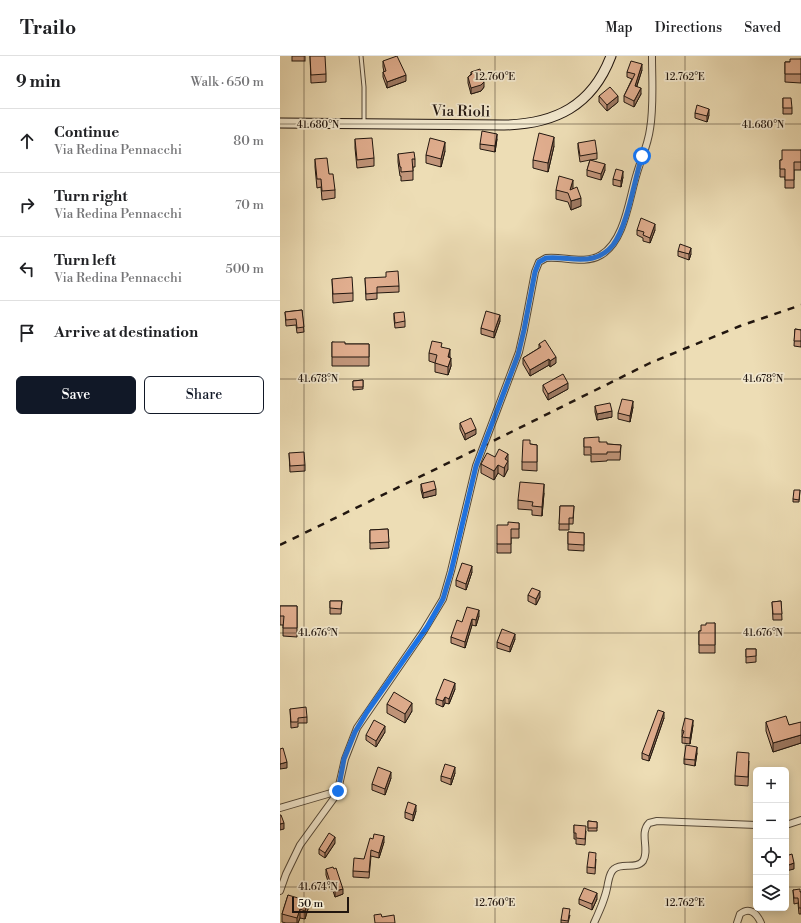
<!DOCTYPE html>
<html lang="en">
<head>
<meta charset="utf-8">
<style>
  body { margin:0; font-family:"Libre Bodoni",serif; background:#f2f2f2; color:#202124 }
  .controls { position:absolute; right:12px; bottom:12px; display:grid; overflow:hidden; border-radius:6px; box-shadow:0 2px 10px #0003 }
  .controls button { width:36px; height:36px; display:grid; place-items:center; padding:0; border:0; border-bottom:1px solid #e0e0e0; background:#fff; color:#202124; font:20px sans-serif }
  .scale { position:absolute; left:12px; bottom:10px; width:57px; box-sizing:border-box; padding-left:4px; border:2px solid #21160f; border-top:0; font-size:11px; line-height:14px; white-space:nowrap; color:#21160f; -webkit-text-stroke:3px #f3e9cf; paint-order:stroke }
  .stop { position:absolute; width:12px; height:12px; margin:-9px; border:3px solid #1a73e8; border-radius:50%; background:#fff }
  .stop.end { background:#1a73e8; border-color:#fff; box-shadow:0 1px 4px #0008 }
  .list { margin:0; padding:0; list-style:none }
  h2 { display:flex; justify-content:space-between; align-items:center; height:52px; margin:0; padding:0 16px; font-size:17px }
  h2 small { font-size:13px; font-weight:400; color:#757577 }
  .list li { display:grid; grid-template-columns:26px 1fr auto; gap:12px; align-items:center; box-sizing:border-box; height:64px; padding:0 16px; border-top:1px solid #e0e0e0 }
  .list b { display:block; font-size:15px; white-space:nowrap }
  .list p { margin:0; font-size:13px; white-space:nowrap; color:#757577 }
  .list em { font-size:13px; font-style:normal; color:#757577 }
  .actions { display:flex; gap:8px; padding:12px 16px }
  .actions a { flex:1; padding:9px 0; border:1px solid #111827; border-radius:6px; text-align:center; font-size:14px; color:#111827 }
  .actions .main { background:#111827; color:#fff }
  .icon { flex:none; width:22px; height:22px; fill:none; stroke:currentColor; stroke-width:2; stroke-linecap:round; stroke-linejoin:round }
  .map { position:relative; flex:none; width:521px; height:867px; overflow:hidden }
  header { display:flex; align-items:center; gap:24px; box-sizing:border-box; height:56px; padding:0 20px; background:#fff; border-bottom:1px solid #e0e0e0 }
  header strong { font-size:19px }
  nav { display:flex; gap:22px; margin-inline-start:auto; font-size:14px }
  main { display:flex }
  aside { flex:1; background:#fff }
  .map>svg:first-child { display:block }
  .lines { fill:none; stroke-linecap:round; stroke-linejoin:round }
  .lane-casing { stroke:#544838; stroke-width:5 }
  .street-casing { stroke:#544838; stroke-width:8 }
  .secondary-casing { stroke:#21160f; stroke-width:11 }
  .lane { stroke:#f3e9cf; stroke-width:3 }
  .street { stroke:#f3e9cf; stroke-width:6 }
  .secondary { stroke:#f3e9cf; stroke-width:9 }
  .rail { stroke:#21160f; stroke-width:2.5; stroke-dasharray:7 7; stroke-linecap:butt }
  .wall { fill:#c2967b; stroke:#21160f }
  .shaded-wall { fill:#9e7a64; stroke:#21160f }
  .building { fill:#e1ae8f; stroke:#21160f }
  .route { stroke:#1a73e8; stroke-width:5 }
  .ticks { fill:none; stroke:#21160f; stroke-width:1; stroke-opacity:0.45 }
  .labels { text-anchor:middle; stroke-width:3.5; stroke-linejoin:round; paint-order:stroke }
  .street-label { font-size:15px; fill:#21160f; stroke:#f3e9cf }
  .ticks-label { font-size:10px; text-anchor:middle; fill:#21160f; stroke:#f3e9cf; stroke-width:3.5; stroke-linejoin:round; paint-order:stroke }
</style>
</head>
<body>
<header>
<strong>Trailo</strong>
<nav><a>Map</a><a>Directions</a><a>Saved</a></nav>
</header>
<main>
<aside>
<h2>9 min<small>Walk · 650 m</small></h2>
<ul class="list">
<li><svg class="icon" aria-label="ahead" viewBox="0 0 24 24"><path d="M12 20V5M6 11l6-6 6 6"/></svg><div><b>Continue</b><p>Via Redina Pennacchi</p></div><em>80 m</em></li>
<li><svg class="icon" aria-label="right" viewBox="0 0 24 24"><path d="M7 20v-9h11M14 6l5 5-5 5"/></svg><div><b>Turn right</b><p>Via Redina Pennacchi</p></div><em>70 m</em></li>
<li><svg class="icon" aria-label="left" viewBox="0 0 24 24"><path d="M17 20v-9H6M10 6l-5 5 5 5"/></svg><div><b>Turn left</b><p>Via Redina Pennacchi</p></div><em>500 m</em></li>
<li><svg class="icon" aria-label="arrive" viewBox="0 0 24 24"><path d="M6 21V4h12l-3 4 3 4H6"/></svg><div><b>Arrive at destination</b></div></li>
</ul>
<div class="actions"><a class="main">Save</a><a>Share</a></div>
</aside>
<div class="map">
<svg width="521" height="867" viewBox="0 0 521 867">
  <rect width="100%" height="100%" fill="#edddb5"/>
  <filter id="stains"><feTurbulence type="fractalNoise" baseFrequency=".005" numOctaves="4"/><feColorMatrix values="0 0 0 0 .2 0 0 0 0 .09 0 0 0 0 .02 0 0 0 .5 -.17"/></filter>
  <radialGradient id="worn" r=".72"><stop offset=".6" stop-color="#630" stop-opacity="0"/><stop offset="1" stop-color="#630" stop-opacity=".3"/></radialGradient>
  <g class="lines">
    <defs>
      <path id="lane" d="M81,0L84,31V66"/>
      <g id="street">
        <path d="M0,752L58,735"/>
        <path d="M506,769L521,764"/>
        <path d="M0,835L6,818L20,789L57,738L65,703L77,672L143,576L163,543L171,515L196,410L239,296L244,274L255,216L259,206L266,202C284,200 304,209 321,199C345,185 349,142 357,117C361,103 368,89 370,73C374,50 372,24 372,0"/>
        <path d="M314,867C320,854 326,841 328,827C329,822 330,816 334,813C342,806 356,814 363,805C370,794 359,777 369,767L377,765L476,769"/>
        <path d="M457,867L460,858C470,850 477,858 481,867"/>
      </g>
      <path id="secondary" d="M0,67L224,69C275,68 312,50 331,0"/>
    </defs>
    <!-- lane casing -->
    <use href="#lane" class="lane-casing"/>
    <!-- street casing -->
    <use href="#street" class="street-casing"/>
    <!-- secondary casing -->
    <use href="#secondary" class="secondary-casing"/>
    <!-- lane -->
    <use href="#lane" class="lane"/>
    <!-- street -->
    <use href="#street" class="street"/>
    <!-- secondary -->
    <use href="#secondary" class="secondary"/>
    <!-- rail -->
    <path class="rail" d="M0,489L203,390L370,307L460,270L521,249"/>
  </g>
  <!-- wall -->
  <g class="wall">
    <rect x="12" y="0" width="13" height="5"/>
    <path d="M30,0L46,18V26L31,27Z"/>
    <path d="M521,3V27L505,26V6H510Z"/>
    <path d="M103,5L126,25L107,32L103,21V16H104L103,11Z"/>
    <path d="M362,14L357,30L361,38L354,51L344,46V40L352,23L347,21V16Z"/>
    <path d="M191,16L204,31L201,35L191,38L188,27V21L191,18Z"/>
    <path d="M319,40L338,46L327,55L319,46Z"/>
    <path d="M503,42L512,52V58H503Z"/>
    <path d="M415,57L429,59L427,66L415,62Z"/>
    <path d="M75,83L94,102V110L77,112L75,92Z"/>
    <path d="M217,83L215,96L200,93V88Z"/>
    <path d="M298,87L317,97V103L310,104L325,114L321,124L307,120V114L310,104L300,106L298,92Z"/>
    <path d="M274,90L268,116L253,112V104Z"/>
    <path d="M521,94V114H514V132H505V121H500V104H502Z"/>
    <path d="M165,95L161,111L146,107V99Z"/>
    <path d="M118,98L135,103V111H133V124L121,125V120H120L118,106Z"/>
    <path d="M35,103L55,134V142L42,144L41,131L37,132L35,111Z"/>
    <path d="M343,121L341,131L333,129V123Z"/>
    <path d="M293,132L292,133L301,150L291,154L288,146L276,143V134Z"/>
    <path d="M357,174H375L370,187L363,185V182L357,179Z"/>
    <path d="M398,195L411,198L409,204L398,200Z"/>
    <path d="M85,222L119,230V236L97,237V243L86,244Z"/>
    <path d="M52,223L73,237V245L53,247Z"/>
    <path d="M22,254L24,276L17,277L16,269L6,270L5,256Z"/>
    <path d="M114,257L125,265V271L115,272L114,263Z"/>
    <path d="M220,265L214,282L201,278V272Z"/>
    <path d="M515,273L521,274V291L514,290Z"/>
    <path d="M52,286L65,288H89V310H52Z"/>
    <path d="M259,288L276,307L270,311L269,309L250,320L243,308V302L259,292Z"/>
    <path d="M162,291L170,301L171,310L168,319L155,316V307L149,305V297Z"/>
    <path d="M83,324V333L73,334V325Z"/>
    <path d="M263,329L288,333L268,344L263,335Z"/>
    <path d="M315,350L332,361L317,364L315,356Z"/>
    <path d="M353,351L350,366L338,363V357Z"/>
    <path d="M180,367L196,378L185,384L180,373Z"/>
    <path d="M304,382L327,388L341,389L340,404H327V405L311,406V399H304Z"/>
    <path d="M250,388L257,389V415L242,414V406Z"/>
    <path d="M9,397L25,409V415L10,416Z"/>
    <path d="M215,401L228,413L224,421L218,417L214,424L201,417V408Z"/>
    <path d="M141,428L156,439L143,442L141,434Z"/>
    <path d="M520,434L519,446H513V443Z"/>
    <path d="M264,437L262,460L252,459V454L238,453V444Z"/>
    <path d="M280,450H294L293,468H289V474H279Z"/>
    <path d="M239,467V482H231V497H217V488L228,469Z"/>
    <path d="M108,473L109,492L90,493V474Z"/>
    <path d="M288,476L304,477V495L288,494Z"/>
    <path d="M192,516L186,534L176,530V524Z"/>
    <path d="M248,539L260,541L256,549L248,545Z"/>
    <path d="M50,545H62L61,558H50Z"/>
    <path d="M501,545L502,564H493L492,546Z"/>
    <path d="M0,550H17V581L3,580V569H0Z"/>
    <path d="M199,560L196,570L192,569L185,592L171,587V581L182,566Z"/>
    <path d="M435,567V597H419V575H421L426,569Z"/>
    <path d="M235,583L230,596L217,592V586Z"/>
    <path d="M466,593H476V606L466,607Z"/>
    <path d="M175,633L169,648L165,647L163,651L156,648V643Z"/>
    <path d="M107,648L132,655L125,667L107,657Z"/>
    <path d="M10,653L27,661V667H18V671L11,672Z"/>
    <path d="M384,662L369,705L362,703V697Z"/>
    <path d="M486,666L509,669L521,667V687L493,696L486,675Z"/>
    <path d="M413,669L410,688L402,687V674Z"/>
    <path d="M105,676L96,691L86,684V679Z"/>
    <path d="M417,697L415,710L404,708V703Z"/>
    <path d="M469,705L468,730L455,729V720Z"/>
    <path d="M175,717L171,729L161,725V720Z"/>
    <path d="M111,722L105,739L92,734V728Z"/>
    <path d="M136,755L133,765L125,762V756Z"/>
    <path d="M308,765L317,766V775H308Z"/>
    <path d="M294,769L306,775L305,789L296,788V783H294Z"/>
    <path d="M93,783L104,786L99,802L91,800L89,822L73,821V815L84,803Z"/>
    <path d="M55,787L45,802L39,798V793Z"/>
    <path d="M316,803L315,818L307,817V811Z"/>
    <path d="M46,813L63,838L55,841L53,835H51L46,819Z"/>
    <path d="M513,834L521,836V858H519L518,847L514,848Z"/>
    <path d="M8,839L28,853L25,863L20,862L18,867H6L2,866V858Z"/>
    <path d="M299,843H317L312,854L299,848Z"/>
    <path d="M290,859L288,867H281V864Z"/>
  </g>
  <!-- shaded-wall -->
  <g class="shaded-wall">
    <path d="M362,8V14L355,35V30Z"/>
    <path d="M126,19V25L107,32V26Z"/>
    <path d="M204,26V31L201,35L191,38V32Z"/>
    <path d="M361,32V38L354,51V45Z"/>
    <path d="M338,40V46L327,55V49Z"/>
    <path d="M429,53V59L427,66V60Z"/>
    <path d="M217,78V83L215,96V90Z"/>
    <path d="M274,81V90L268,116V107Z"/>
    <path d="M165,86V95L161,111V103Z"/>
    <path d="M325,108V114L321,124V118Z"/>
    <path d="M343,115V121L341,131V125Z"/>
    <path d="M293,124V132L290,142V134Z"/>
    <path d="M301,142V150L291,154V145Z"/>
    <path d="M375,168V174L370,187V182Z"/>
    <path d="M411,192V198L409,204V198Z"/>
    <path d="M220,259V265L214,282V276Z"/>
    <path d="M170,293V301H168Z"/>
    <path d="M276,301V307L270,311V305Z"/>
    <path d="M171,302V310L168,319V311Z"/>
    <path d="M269,303V309L250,320V314Z"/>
    <path d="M288,327V333L268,344V338Z"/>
    <path d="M353,345V351L350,366V360Z"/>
    <path d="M332,355V361L317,364V358Z"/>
    <path d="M196,373V378L185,384V378Z"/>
    <path d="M228,398V413L224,421L225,403Z"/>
    <path d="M218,409V417L214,424V415Z"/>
    <path d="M264,428V437L262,460V451Z"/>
    <path d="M156,433V439L143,442V437Z"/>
    <path d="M192,510V516L186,534V528Z"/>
    <path d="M260,535V541L256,549V543Z"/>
    <path d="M199,554V560L196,570V564Z"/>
    <path d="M192,563V569L185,592V586Z"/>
    <path d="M235,578V583L230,596V591Z"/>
    <path d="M175,627V633L169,648V643Z"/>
    <path d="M165,641V647L163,651V645Z"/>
    <path d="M132,647V655L125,667V658Z"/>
    <path d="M384,656V662L369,705V700Z"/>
    <path d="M413,664V669L410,688V682Z"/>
    <path d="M105,670V676L96,691V685Z"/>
    <path d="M521,679V687L493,696V687Z"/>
    <path d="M417,691V697L415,710V704Z"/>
    <path d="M7,706V712L0,713V708Z"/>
    <path d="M175,711V717L171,729V723Z"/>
    <path d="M111,716V722L105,739V733Z"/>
    <path d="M136,749V755L133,765V759Z"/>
    <path d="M4,767V773L0,774V768Z"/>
    <path d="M104,780V786L99,802V797Z"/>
    <path d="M55,781V787L45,802V797Z"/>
    <path d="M514,807V813L506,815V810Z"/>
    <rect x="51" y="829" width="2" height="6"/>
    <path d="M63,833V838L55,841V835Z"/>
    <path d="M317,837V843L312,854V848Z"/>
    <path d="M28,845V853L25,863V855Z"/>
    <path d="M20,853V862L18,867H17V862Z"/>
  </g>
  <!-- building -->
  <g class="building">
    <path d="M30,0H45L46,18L31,19Z"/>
    <path d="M117,0L126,19L107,26L103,16L106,15L103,5Z"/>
    <path d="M510,3H521V18H505V6H510Z"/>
    <path d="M351,5L362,8L355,30L361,32L354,45L344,40L355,18L347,16Z"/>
    <path d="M200,13L204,26L201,29L191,32L188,21L192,18L191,16Z"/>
    <path d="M330,31L338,40L327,49L319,40Z"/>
    <path d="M503,42H511L512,52H503Z"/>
    <path d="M417,49L429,53L427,60L415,57Z"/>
    <path d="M202,75L217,78L215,90L200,88Z"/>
    <path d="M259,77L274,81L268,107L253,104Z"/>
    <path d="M92,82L94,102L77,104L75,83Z"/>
    <path d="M150,82L165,86L161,103L146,99Z"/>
    <path d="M315,84L317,97L300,100L298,87Z"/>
    <path d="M502,94H521V106H514V124H505V113H500V104H502Z"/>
    <path d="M134,96L135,103H132L133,115L121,116V111H120L118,98Z"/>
    <path d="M47,102L49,118H53L55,134L42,135L41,123H37L35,103Z"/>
    <path d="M310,104L325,108L321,118L307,114Z"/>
    <path d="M336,113L343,115L341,125L333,123Z"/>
    <path d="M279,120L293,124L290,134L297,131L301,142L291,145L288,137L276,134Z"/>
    <path d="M361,162L375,168L370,182L363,179L364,176L357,174Z"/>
    <path d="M400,188L411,192L409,198L398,195Z"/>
    <path d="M118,215L119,230L97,231V237L86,238L85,222L106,221V216Z"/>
    <path d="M72,221L73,237L53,238L52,223Z"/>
    <path d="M22,254L24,271L17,272L16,263L6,264L5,256Z"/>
    <path d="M206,255L220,259L214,276L201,272Z"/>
    <path d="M124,256L125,265L115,267L114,257Z"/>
    <path d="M515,273L521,274V285H514Z"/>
    <path d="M265,284L276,301L270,305L269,303L250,314L243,302L261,291L259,288Z"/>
    <path d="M152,285L162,287L161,291L170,293L168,301L171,302L168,311L155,307L157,299L149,297Z"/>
    <path d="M52,286H65V288H89V301H52Z"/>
    <path d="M283,318L288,327L268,338L263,329Z"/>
    <path d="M83,324V331H73V325Z"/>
    <path d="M342,343L353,345L350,360L338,357Z"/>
    <path d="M330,347L332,355L317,358L315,350Z"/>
    <path d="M191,362L196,373L185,378L180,367Z"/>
    <path d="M319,381V386H327V388L341,389L340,396H327V398H311V391H304V382Z"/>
    <path d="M243,384H250V388L257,389V406H242Z"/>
    <path d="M219,393L228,398L225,403L228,405L224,412L218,409L214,415L201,408L207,397L215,401Z"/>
    <path d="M24,396L25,409L10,410L9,397Z"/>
    <path d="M154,425L156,433L143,437L141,428Z"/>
    <path d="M240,426L264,428L262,451L252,450L253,446L238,444Z"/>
    <path d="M514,434H520L519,444L513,443Z"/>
    <path d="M280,450H294L293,462H289V468H279Z"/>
    <path d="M228,466L239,467V473H231V488H217V469H228Z"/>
    <path d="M108,473L109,486L90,487V474Z"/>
    <path d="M288,476L304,477V489L288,488Z"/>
    <path d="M182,507L192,510L186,528L176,524Z"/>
    <path d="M252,532L260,535L256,543L248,539Z"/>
    <path d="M50,545H62L61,553L50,552Z"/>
    <path d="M501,545L502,558H493L492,546Z"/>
    <path d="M0,550H17V572H3L4,560H0Z"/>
    <path d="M187,551L199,554L196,564L192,563L185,586L171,581L177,564L182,566Z"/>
    <path d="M426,567H435V589H419V575H421V569H426Z"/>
    <path d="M222,573L235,578L230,591L217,586Z"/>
    <path d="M466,593H476V600L466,601Z"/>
    <path d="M164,623L175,627L169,643L165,641L163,645L156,643Z"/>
    <path d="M114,636L132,647L125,658L107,648Z"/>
    <path d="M26,651L27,661L18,662V666H11L10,653Z"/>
    <path d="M378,654L384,656L369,700L362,697Z"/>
    <path d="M506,660L509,669L521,666V679L493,687L486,666Z"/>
    <path d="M405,662L413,664L410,682L402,681L404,675L402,674Z"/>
    <path d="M94,664L105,670L96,685L86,679Z"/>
    <path d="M406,689L417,691L415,704L404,703Z"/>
    <path d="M3,692L7,706L0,708V693Z"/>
    <path d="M457,696L469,697L468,721L455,720Z"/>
    <path d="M165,708L175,711L171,723L161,720Z"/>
    <path d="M98,711L111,716L105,733L92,728Z"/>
    <path d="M128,746L136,749L133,759L125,756Z"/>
    <path d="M0,759H1L4,767L0,768Z"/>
    <path d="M308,765L317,766V772H308Z"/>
    <path d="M294,769L306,770L305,783L296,782V777H294Z"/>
    <path d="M49,777L55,781L45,797L39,793Z"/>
    <path d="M94,778L104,780L99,797L91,794L89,816L73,815L74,802L84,803L90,782L93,783Z"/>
    <path d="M309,796L316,797L315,812L307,811Z"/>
    <path d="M512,798L514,807L506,810V800Z"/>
    <path d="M53,811L54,813L56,812L63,833L55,835L53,829H51L46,813Z"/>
    <path d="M304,832L317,837L312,848L299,843Z"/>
    <path d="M520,833V836H521V852H519L518,842H514L513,834Z"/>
    <path d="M8,839L28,845L25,855L20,853L17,862L2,858Z"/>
    <path d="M283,852L290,853L288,865L281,864Z"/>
    <path d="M101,858L102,861L114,859L115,867H95L94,859Z"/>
  </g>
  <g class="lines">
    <!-- route -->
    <path class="route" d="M58,735L64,703L75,676L87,656L147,571L163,543L171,516L196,410L238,299L244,274L255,216L259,206L266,202C282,200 297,206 313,202C321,200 328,195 333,189C348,169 354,125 362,100"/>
  </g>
  <!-- ticks -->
  <path class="ticks" d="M24,0V867M215,0V867M405,0V867M0,68H521M0,323H521M0,577H521M0,831H476M506,831H521"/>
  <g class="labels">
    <!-- street labels -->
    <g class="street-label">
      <text transform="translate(181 55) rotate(1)" y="5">Via Rioli</text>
    </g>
  </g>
  <g class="ticks-label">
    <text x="215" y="24">12.760°E</text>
    <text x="405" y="24">12.762°E</text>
    <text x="38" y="72">41.680°N</text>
    <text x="483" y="72">41.680°N</text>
    <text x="38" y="326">41.678°N</text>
    <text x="483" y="326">41.678°N</text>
    <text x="38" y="580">41.676°N</text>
    <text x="483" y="580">41.676°N</text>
    <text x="38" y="834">41.674°N</text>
    <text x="215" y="850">12.760°E</text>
    <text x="405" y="850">12.762°E</text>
  </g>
  <rect width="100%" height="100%" filter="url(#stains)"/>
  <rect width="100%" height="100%" fill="url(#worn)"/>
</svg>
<div class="controls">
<button>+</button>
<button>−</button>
<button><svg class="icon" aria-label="locate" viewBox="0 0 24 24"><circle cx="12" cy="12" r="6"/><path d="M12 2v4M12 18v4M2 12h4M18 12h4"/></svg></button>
<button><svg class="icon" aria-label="layers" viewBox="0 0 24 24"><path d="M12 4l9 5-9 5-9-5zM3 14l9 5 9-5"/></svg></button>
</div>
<div class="scale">50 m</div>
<div class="stop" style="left:362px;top:100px"></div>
<div class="stop end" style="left:58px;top:735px"></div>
</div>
</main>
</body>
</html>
